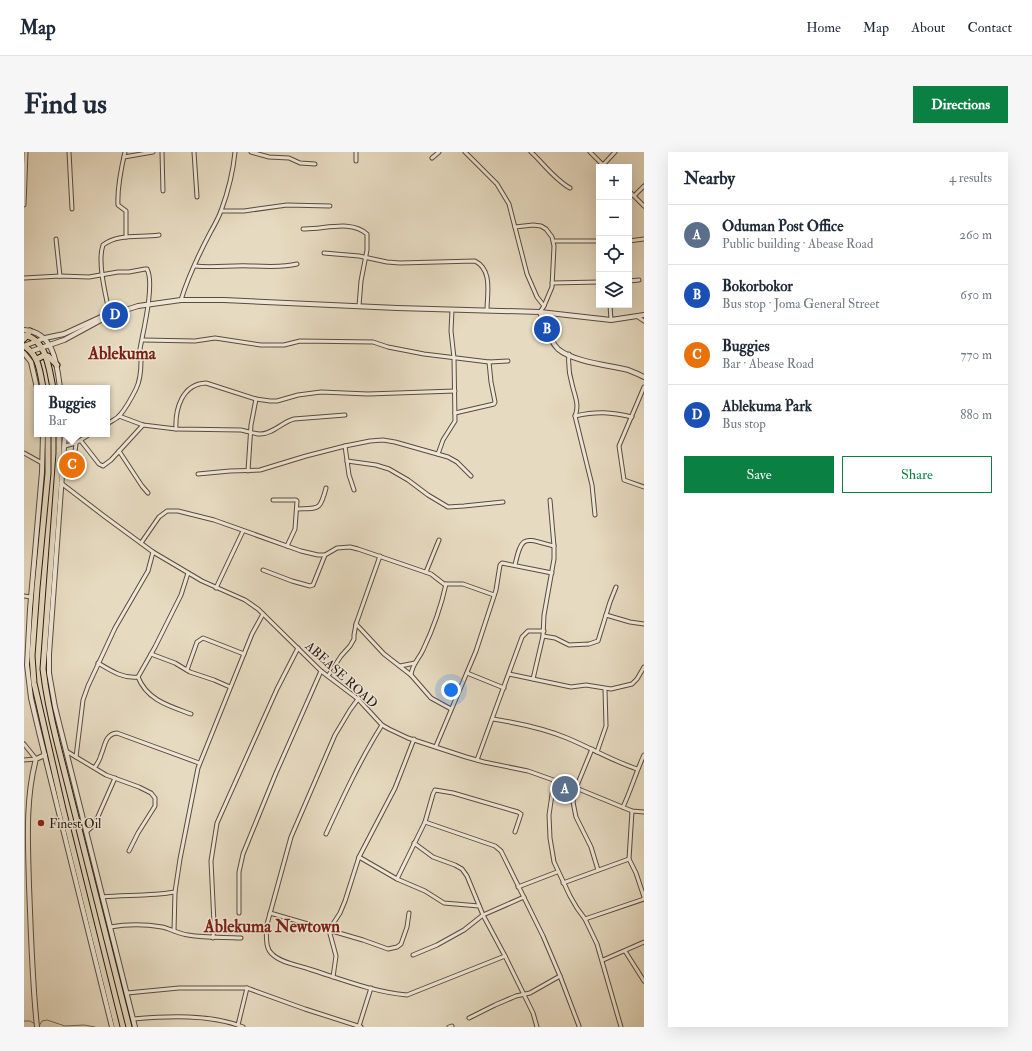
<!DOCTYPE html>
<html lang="en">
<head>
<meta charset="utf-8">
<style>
  body { margin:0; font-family:"IM FELL Double Pica",serif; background:#f6f6f7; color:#1f2937 }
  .controls { position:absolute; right:12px; top:12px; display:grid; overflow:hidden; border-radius:0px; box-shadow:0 4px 16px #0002 }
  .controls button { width:36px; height:36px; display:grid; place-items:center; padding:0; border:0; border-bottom:1px solid #e0e1e3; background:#fff; color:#1f2937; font:20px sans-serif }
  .you { position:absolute; left:427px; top:538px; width:14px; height:14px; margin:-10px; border:3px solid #fff; border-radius:50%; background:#1a73e8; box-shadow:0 0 0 6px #1a73e833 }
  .badge { display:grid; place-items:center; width:26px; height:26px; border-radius:50%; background:#0b8043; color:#fff; font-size:13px; font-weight:700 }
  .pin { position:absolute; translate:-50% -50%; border:2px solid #fff; box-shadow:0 1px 4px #0006 }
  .popup { position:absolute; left:10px; top:233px; width:76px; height:52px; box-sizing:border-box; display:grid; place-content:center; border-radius:0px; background:#fff; filter:drop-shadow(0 1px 3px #0005); font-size:13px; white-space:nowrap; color:#747a83 }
  .popup b { font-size:15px; color:#1f2937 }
  .popup::after { content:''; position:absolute; left:50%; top:100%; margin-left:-8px; border:8px solid transparent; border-top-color:#fff }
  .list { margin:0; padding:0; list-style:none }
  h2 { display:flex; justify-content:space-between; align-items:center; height:52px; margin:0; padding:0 16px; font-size:17px }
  h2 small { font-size:13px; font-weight:400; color:#747a83 }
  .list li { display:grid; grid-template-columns:26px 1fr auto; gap:12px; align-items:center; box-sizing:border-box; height:60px; padding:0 16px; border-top:1px solid #e0e1e3 }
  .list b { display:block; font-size:15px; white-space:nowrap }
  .list p { margin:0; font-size:13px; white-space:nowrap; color:#747a83 }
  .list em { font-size:13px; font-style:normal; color:#747a83 }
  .actions { display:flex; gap:8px; padding:12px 16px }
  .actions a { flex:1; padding:9px 0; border:1px solid #0b8043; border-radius:0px; text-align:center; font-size:14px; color:#0b8043 }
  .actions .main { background:#0b8043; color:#fff }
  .icon { flex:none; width:22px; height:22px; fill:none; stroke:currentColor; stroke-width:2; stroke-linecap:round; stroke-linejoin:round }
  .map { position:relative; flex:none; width:620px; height:875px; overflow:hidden; border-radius:0px }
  header { display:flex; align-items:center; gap:24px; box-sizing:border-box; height:56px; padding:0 20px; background:#fff; border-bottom:1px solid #e0e1e3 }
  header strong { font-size:19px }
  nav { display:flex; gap:22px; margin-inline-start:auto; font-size:14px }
  .intro { display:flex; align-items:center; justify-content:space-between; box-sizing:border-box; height:96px; padding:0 24px }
  h1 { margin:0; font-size:28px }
  .button { padding:10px 18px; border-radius:0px; background:#0b8043; color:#fff; font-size:14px; font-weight:700 }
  main { display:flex; gap:24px; padding:0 24px }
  aside { flex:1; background:#fff; border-radius:0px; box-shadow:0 4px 16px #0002 }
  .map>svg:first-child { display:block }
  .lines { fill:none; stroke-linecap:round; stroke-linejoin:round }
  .stream { stroke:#736759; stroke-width:1 }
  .minor-casing { stroke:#584c40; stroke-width:5 }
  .tertiary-casing { stroke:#584c40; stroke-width:6 }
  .primary-casing { stroke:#281c16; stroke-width:7 }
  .minor { stroke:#efe7d6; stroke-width:3 }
  .tertiary { stroke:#efe7d6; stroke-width:4 }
  .primary { stroke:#e6dac0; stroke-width:5 }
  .poi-dot { fill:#8f2418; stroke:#efe7d6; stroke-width:1.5 }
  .labels { text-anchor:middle; stroke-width:3; stroke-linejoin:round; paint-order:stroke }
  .street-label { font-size:13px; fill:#281c16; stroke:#efe7d6 }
  .poi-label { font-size:13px; fill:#281c16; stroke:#efe7d6; text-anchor:start }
  .district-label { font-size:17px; font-weight:bold; fill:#7a1f14; stroke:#efe7d6 }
</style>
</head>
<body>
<header>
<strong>Map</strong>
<nav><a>Home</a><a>Map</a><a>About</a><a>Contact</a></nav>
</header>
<div class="intro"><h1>Find us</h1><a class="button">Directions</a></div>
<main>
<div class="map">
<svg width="620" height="875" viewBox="0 0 620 875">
  <rect width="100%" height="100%" fill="#e6dac0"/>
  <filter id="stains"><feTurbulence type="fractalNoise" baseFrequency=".005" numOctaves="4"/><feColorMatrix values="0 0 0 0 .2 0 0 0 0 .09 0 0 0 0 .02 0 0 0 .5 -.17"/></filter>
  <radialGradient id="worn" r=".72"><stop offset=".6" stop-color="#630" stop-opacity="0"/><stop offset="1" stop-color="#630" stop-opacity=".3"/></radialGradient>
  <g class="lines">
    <!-- stream -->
    <g class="stream">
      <path d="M0,869H6L11,872"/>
      <path d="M15,874L18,869L23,868L41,874L60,873L71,875"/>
    </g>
    <defs>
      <g id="minor">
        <path d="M45,0L48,57"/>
        <path d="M101,0C97,17 93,35 94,53L102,59V85"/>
        <path d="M138,0L139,39"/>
        <path d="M170,0L173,45"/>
        <path d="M227,0L245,5L265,6L276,11L291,12"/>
        <path d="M441,0L473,32L485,52L503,122L513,145L520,154L516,160"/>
        <path d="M507,0C519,11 531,28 546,36"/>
        <path d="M566,0L581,15"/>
        <path d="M100,5L129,0"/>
        <path d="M408,6L415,0"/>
        <path d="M332,9V0"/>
        <path d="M579,13L591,0"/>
        <path d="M605,39L620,54"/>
        <path d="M610,44L620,34"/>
        <path d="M0,53L2,0"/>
        <path d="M197,59H220L263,53L306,54"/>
        <path d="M491,75L509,73L517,74L522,77L528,85L530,94L528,135L520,154"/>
        <path d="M279,77C299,78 326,67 343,82V98L337,129L335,154"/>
        <path d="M32,87L36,124"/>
        <path d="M530,89H575"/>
        <path d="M605,89L620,87"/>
        <path d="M300,101L335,104L363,110L376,111L451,109C469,118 463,142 463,158"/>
        <path d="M171,114C190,116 208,113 227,114C242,114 257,116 273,112"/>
        <path d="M0,126L36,124L65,125L94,120H105L121,117H123C131,132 119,180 116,197C116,201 117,205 117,209C117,218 116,229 112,237C108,245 102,256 96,263C93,267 87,269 83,272"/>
        <path d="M605,129L615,128"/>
        <path d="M528,131L575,130"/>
        <path d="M157,148C164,125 175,102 186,81C190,74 194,67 197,59C204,40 209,21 211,0"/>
        <path d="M586,153L587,168"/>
        <path d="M86,163C82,145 73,110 79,93C94,81 117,86 135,83"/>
        <path d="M614,165L620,169"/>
        <path d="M119,188L171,189L191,186L237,193H260L276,189L349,190L364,195L400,202L465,210L484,209"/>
        <path d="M545,202C544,212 545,222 548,232C550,242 556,253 551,264L568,333L571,363"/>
        <path d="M620,235L595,294L600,328L620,335"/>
        <path d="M431,261L470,252L471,250L467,230L465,210"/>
        <path d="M95,264L119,273L152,277L217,278C223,279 231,282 236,282C249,282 258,270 270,267L321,263"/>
        <path d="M551,264C573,259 587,260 608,265"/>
        <path d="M152,277C151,257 158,232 182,231L232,247L246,249H253L274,243L297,240L344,242L431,239"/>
        <path d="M57,289L75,312L79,314L87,308L119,273"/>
        <path d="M41,294L52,291L66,282"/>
        <path d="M321,294L325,323L330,338"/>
        <path d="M95,299L118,334L124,341"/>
        <path d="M0,301L18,311"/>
        <path d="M414,302L419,288L431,269L430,206L427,179L428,158"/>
        <path d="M323,309L352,313L365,317L384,328L404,343L424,355L440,354L479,350"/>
        <path d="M39,312C51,306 51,304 52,291"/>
        <path d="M224,319L227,273L232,247"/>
        <path d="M174,322L206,319L236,318L282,304L321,294L346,289L359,288L371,290L424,305L433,310L447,324"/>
        <path d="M37,331L80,364L129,400L178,429L221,448L234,457L297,519L334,547L358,573L365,577L384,586L442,605L460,610L504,619L552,636L608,659L620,660"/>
        <path d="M249,348H272L273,349L271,377L263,394"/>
        <path d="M273,357C295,356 296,359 302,336"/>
        <path d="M117,391L135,365L143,359H154L190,368L277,399L294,403H301L313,396L326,395L334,397L407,422L420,432H439L470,443"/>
        <path d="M491,413C498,381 501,387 530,394"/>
        <path d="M239,418L268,429L286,434L289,433L301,403"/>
        <path d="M402,420L415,388"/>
        <path d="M192,436L219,379"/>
        <path d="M0,444L7,445"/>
        <path d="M582,463L606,470L620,472"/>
        <path d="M332,472L356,404"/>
        <path d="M519,484L531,486L545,493L565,492L574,489L586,450L592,435"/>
        <path d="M127,502L151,511L166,520L190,528L206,535"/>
        <path d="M74,511C86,518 99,527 114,525L131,495L157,443L164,421"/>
        <path d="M376,514L391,511"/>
        <path d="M163,518L173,490L179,486L220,502"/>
        <path d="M443,521L480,536"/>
        <path d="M485,522L547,535L562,533L587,537L608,532L613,527L620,515"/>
        <path d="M387,523C388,512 395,507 399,498C409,477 417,455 422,432"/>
        <path d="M304,524L317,504L326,494L330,487V483L332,472L360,502L387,523L407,546L427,557"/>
        <path d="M114,525C123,548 145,554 167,562"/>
        <path d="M509,527L519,484L520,463L530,407V394L526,348"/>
        <path d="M334,547L326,558L311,583L267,685L242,776C243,785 241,796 248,802C257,811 274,813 285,817C317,827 349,840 383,843L481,804"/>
        <path d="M469,567C494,571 519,576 543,586C567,596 589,609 613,617"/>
        <path d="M0,592L12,607"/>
        <path d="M412,594L452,499L472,438L476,413L478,411L528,421"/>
        <path d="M568,597L552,636L549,650L552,665L567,695L574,718"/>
        <path d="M42,599L82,623L115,635L127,641L131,646V654L114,681L105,699"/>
        <path d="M573,600L582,574L581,537"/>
        <path d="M52,605L59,548L64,534L91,476L124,419L129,400"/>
        <path d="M0,608L12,607"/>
        <path d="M453,608L498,485L504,479H520"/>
        <path d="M71,615C73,612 76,608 77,603C81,594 81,582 93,581L175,611"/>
        <path d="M530,629L525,663L526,686L530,710L546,744L553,756L561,767L573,792L597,875"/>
        <path d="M599,655C607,638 612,620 620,603"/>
        <path d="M608,659L605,707L612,721L620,745"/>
        <path d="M401,670L471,694L477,699L519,784L536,824L555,874"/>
        <path d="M62,680L70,673L72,669L91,626"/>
        <path d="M302,682C319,645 336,608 358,573"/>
        <path d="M390,691L409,705L431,713L438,717L443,724L459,763L481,804L509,861L513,875"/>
        <path d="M335,705L373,727L401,739L420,751L455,754"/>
        <path d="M373,727L401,670L409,642L411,638L429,641L494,660L497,662L491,680"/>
        <path d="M539,731L605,707"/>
        <path d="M494,735L533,720"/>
        <path d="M78,745C103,743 127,744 151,740"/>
        <path d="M215,761V720L219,702L252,621L297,519"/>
        <path d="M246,761L339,788L364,797L373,795L377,792L383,775L385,761"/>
        <path d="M561,767L620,747"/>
        <path d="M86,775C103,772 121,772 138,775C147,777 155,782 164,783C182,786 199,785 217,786"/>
        <path d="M150,779L151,740L156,707L174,616L228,482L239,462"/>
        <path d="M189,786L190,771L187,709L193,671L253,537L274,496"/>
        <path d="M601,799L620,829"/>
        <path d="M389,803L413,793L440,778L459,763L500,745"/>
        <path d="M579,808L620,790"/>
        <path d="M309,825L312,804L305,778L316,761L321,749L335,705L371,636L390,587"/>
        <path d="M103,841L155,836H223L281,857L337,875"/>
        <path d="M445,866L471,853L492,844L506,841L536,824"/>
        <path d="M109,867C143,864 187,862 219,875"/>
        <path d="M214,873L223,836"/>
        <path d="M335,874L347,836"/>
        <path d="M425,875L428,874"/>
      </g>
      <g id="tertiary">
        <path d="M516,160C521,172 525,188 534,197C548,209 582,213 600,217C606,218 614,222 620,225"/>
        <path d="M0,178C30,180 33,212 36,236"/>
        <path d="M0,194L21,186L40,182L77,165H80"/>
        <path d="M8,199L40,188L86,163L114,154L157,148H200L373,156L516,160L587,168L620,163"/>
        <path d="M0,201L7,210L13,236"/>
        <path d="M19,282L18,320L6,457L3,513L7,546L15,580L88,875"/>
        <path d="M41,282L25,502V521L31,555L111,875"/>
        <path d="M13,875C8,828 7,781 5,734C4,692 1,648 12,607L21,603"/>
      </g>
      <g id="primary">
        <path d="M0,183C23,188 25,217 29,236"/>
        <path d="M0,187L6,179"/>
        <path d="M0,194C15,203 16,220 19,236"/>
        <path d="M13,207L19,204H24L33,213"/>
        <path d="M24,282V321L13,436L8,504L10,531L39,657L93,875"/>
        <path d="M35,282V301L19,517C22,542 27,566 33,590L105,875"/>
      </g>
    </defs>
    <!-- minor casing -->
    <use href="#minor" class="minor-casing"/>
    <!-- tertiary casing -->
    <use href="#tertiary" class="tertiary-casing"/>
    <!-- primary casing -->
    <use href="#primary" class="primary-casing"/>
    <!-- minor -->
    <use href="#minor" class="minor"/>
    <!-- tertiary -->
    <use href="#tertiary" class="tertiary"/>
    <!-- primary -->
    <use href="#primary" class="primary"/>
  </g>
  <!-- markers -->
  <circle class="poi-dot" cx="17" cy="671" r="4"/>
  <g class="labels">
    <!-- street labels -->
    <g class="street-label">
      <text transform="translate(318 522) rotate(42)" y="5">ABEASE ROAD</text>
    </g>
    <!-- poi labels -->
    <g class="poi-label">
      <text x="25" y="676">Finest Oil</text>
    </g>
    <!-- district labels -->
    <g class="district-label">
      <text x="98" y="207">Ablekuma</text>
      <text x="248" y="780">Ablekuma Newtown</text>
    </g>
  </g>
  <rect width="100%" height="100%" filter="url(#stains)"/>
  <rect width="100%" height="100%" fill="url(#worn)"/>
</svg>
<div class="controls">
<button>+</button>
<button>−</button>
<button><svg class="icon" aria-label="locate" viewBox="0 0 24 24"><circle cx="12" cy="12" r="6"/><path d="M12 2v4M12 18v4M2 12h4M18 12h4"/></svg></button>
<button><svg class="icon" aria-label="layers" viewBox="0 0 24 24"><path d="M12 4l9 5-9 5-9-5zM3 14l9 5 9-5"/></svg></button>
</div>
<div class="you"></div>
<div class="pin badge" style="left:541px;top:637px;background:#5c6f8a">A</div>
<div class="pin badge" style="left:523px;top:177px;background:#1a4fb4">B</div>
<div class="pin badge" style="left:48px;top:313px;background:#e8710a">C</div>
<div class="popup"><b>Buggies</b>Bar</div>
<div class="pin badge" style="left:91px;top:163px;background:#1a4fb4">D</div>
</div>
<aside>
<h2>Nearby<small>4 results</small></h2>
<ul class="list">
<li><span class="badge" style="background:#5c6f8a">A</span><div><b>Oduman Post Office</b><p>Public building · Abease Road</p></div><em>260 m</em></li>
<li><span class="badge" style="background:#1a4fb4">B</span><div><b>Bokorbokor</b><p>Bus stop · Joma General Street</p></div><em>650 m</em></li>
<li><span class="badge" style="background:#e8710a">C</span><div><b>Buggies</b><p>Bar · Abease Road</p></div><em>770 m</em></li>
<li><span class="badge" style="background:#1a4fb4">D</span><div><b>Ablekuma Park</b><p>Bus stop</p></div><em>880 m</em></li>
</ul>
<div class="actions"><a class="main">Save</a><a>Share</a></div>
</aside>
</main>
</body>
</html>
